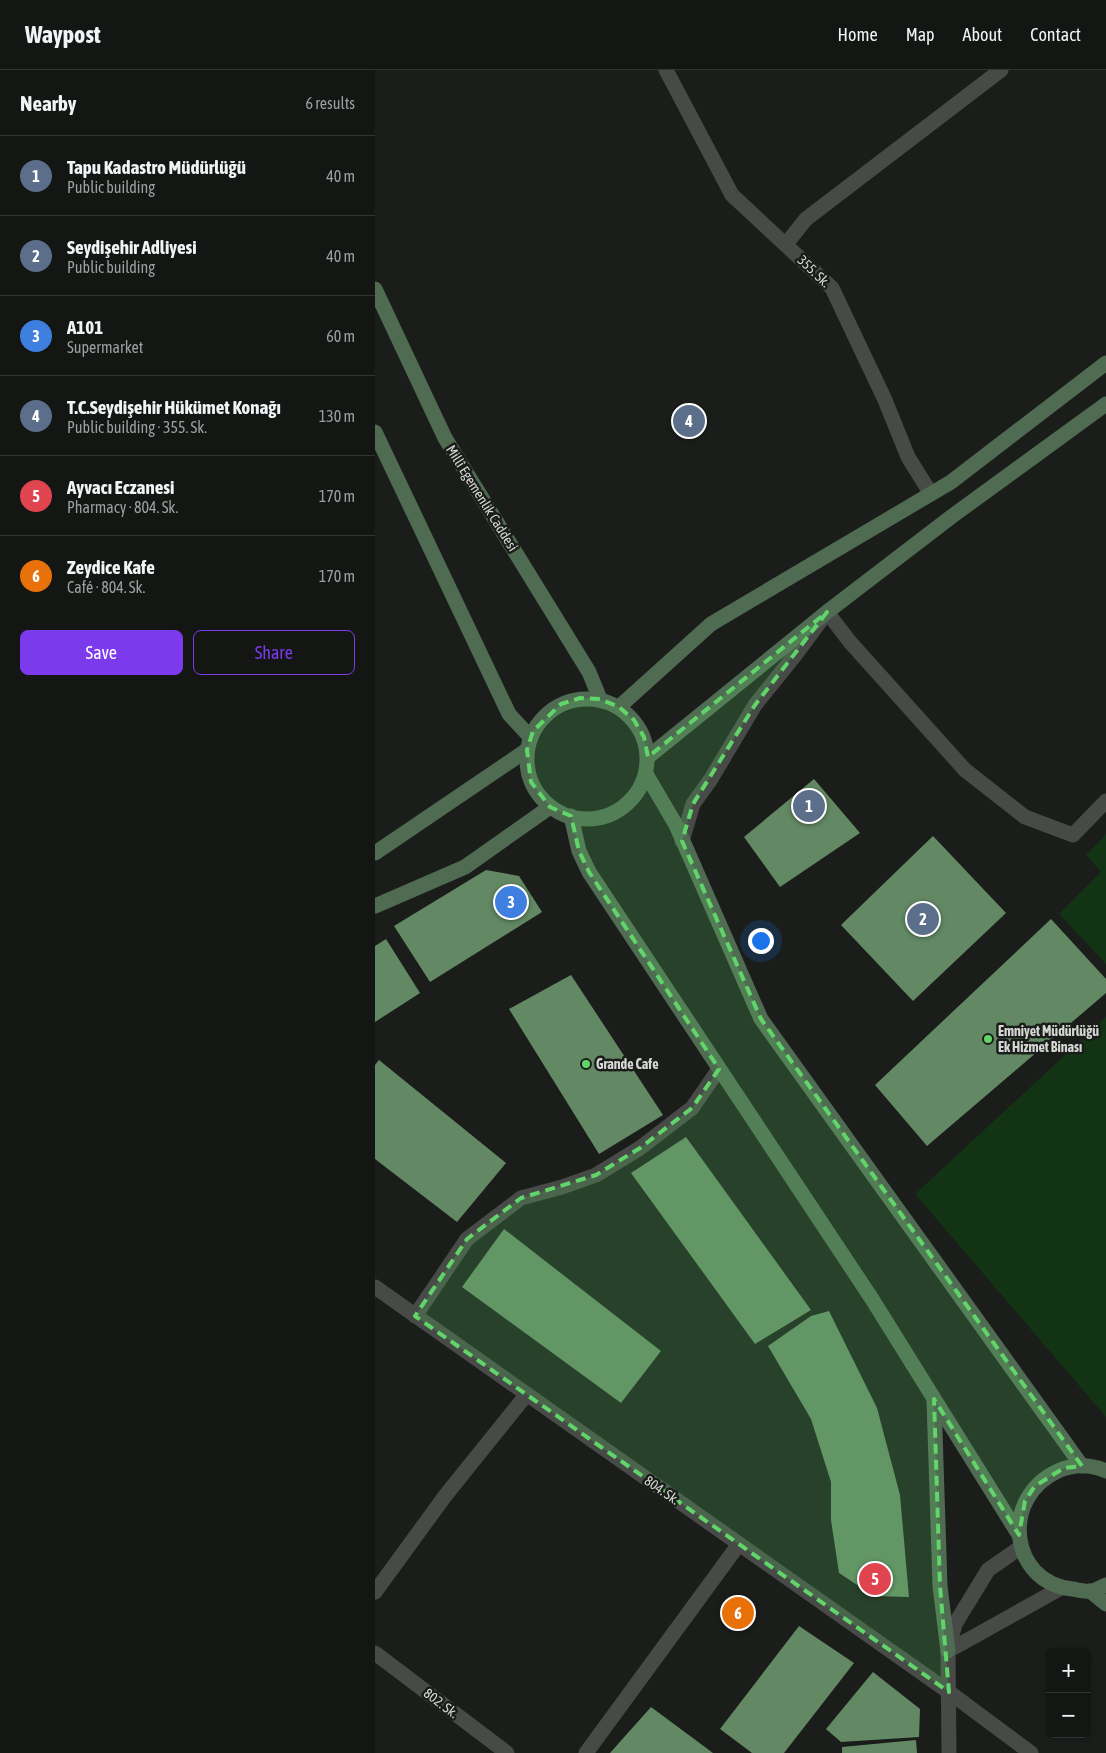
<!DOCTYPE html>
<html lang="en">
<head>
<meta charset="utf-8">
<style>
  body { margin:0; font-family:"Asap Condensed",sans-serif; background:#1d1f1d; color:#f1f3f6 }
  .controls { position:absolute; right:15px; bottom:15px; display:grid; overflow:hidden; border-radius:8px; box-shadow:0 1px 4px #0004 }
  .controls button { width:45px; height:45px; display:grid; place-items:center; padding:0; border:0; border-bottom:1px solid #333534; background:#141614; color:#f1f3f6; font:25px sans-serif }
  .you { position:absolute; left:385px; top:870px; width:18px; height:18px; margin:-12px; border:4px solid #fff; border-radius:50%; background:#1a73e8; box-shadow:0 0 0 8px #1a73e833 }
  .badge { display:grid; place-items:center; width:32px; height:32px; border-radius:50%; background:#7c3aed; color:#fff; font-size:16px; font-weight:700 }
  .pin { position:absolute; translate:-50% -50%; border:2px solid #fff; box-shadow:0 1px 5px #0006 }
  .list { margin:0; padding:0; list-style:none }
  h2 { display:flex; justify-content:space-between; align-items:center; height:65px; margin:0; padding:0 20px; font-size:21px }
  h2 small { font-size:16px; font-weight:400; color:#9d9fa0 }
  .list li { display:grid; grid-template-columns:32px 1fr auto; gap:15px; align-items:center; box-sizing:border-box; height:80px; padding:0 20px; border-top:1px solid #333534 }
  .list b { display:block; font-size:19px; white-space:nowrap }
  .list p { margin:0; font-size:16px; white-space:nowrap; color:#9d9fa0 }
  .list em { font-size:16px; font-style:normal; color:#9d9fa0 }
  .actions { display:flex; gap:10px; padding:15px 20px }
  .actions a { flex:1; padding:11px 0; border:1px solid #7c3aed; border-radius:8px; text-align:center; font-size:18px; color:#7c3aed }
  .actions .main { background:#7c3aed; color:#fff }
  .map { position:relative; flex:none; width:731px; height:1683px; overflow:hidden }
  header { display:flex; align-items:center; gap:30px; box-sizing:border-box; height:70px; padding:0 25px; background:#141614; border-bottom:1px solid #333534 }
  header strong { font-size:24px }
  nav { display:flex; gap:28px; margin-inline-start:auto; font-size:18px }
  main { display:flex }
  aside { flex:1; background:#141614 }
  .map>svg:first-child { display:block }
  .green { fill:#123314 }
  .building { fill:#638964 }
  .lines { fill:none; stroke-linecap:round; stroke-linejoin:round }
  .street { stroke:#474a47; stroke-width:15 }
  .secondary { stroke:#4f6b51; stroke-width:15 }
  .marked { fill:#61d46a; fill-opacity:0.2; stroke:#61d46a; stroke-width:4; stroke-dasharray:10 6; stroke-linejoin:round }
  .poi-dot { fill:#61d46a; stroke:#1b1d1b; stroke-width:2 }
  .labels { text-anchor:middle; stroke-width:5; stroke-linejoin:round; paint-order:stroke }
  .street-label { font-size:14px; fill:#d5d7d5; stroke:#1b1d1b }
  .poi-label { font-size:14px; font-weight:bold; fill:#d5d7d5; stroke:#1b1d1b; text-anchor:start }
</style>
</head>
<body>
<header>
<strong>Waypost</strong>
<nav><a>Home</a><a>Map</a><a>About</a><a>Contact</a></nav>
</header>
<main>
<aside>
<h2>Nearby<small>6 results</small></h2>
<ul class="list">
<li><span class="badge" style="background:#5c6f8a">1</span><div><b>Tapu Kadastro Müdürlüğü</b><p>Public building</p></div><em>40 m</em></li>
<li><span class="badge" style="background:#5c6f8a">2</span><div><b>Seydişehir Adliyesi</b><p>Public building</p></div><em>40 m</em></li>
<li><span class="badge" style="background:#3f7fe0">3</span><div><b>A101</b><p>Supermarket</p></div><em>60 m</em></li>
<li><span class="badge" style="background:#5c6f8a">4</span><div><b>T.C.Seydişehir Hükümet Konağı</b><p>Public building · 355. Sk.</p></div><em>130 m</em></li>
<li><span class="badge" style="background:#e0444e">5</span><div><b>Ayvacı Eczanesi</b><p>Pharmacy · 804. Sk.</p></div><em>170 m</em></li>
<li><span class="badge" style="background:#e8710a">6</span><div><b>Zeydice Kafe</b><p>Café · 804. Sk.</p></div><em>170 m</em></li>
</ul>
<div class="actions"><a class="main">Save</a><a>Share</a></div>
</aside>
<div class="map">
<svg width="731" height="1683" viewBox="0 0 731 1683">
  <rect width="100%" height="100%" fill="#1b1d1b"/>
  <!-- green -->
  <g class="green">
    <path d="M731,764V894L684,844L726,802L711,785Z"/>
    <path d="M731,947V1347L540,1124Z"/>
  </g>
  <!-- building -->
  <g class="building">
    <path d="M439,709L485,763L405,817L369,767Z"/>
    <path d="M558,766L631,843L538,931L466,855Z"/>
    <path d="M111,800L144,806L167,842L55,912L19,856Z"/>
    <path d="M676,849L731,909V923L552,1076L500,1015Z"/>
    <path d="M11,869L45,923L0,952V876Z"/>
    <path d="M196,905L288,1045L224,1084L134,939Z"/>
    <path d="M4,990L131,1093L82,1152L0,1089V995Z"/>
    <path d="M311,1067L436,1240L380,1274L256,1103Z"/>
    <path d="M129,1159L286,1281L246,1333L87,1217Z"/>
    <path d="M454,1241L502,1338L525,1425L534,1527L499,1526L464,1503L456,1450V1412L436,1349L393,1276L436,1246Z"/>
    <path d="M424,1556L479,1593L409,1683H377L345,1659Z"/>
    <path d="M498,1602L545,1639L544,1667L466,1672L451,1659Z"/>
    <path d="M276,1637L338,1683H235Z"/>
    <path d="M541,1670L542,1683H467V1677Z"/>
  </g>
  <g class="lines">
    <!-- street -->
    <g class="street">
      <path d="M291,0L357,125L457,218L510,330L533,387L556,424"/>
      <path d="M411,174L431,149L626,0"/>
      <path d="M307,771L318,734L336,709L380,635L421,584L452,542L475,572L590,700L650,747L698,765L731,731"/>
      <path d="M0,1217L574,1622L656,1683"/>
      <path d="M40,1246L92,1169L146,1128L187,1117L221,1105L265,1078L317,1038L344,999"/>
      <path d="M0,1522L70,1426L152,1324"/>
      <path d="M573,1581L686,1518"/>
      <path d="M0,1583L132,1683"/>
      <path d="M211,1683L364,1474"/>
      <path d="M574,1683L573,1581L580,1554L613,1500L646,1477"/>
    </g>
    <!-- secondary -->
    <g class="secondary">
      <path d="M0,219L70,368L214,602L225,629"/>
      <path d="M0,362L134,644L156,668"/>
      <circle cx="212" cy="689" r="60"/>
      <path d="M244,637L336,554L576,412L731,293"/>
      <path d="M273,687L452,542L576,447L731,334"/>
      <path d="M271,704L301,755L386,949L707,1396"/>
      <path d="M196,746L204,781L214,802L497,1229L644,1465"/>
      <path d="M0,783L152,680"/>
      <path d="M0,836L90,797L175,737"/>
      <path d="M559,1330L565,1516L573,1581"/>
      <path d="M731,1401C716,1394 698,1394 683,1401C625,1427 634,1513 698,1519C704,1520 711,1522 717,1521C721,1520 726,1517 731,1515"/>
      <path d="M715,1521L731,1534"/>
    </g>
  </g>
  <!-- marked area -->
  <path class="marked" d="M452,542L380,635L318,734L307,771L386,949L707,1396L689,1398L660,1416L650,1431L644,1465L559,1329L565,1516L574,1622L40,1246L92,1169L146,1128L221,1105L265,1078L317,1038L344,999L214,802L204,781L196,746L175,737L156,712L152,680L158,661L186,634L205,628L225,629L244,637L259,650L269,667L273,687Z"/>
  <!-- markers -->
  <g class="poi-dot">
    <circle cx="613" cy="969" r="5"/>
    <circle cx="211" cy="994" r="5"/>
  </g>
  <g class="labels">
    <!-- street labels -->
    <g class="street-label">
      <text transform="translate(439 201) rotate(44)" y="5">355. Sk.</text>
      <text transform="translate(107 428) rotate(58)" y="5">Millî Egemenlik Caddesi</text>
      <text transform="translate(287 1420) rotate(35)" y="5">804. Sk.</text>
      <text transform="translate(66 1633) rotate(37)" y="5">802. Sk.</text>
    </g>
    <!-- poi labels -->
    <g class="poi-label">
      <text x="623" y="966">Emniyet Müdürlüğü<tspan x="623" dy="16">Ek Hizmet Binası</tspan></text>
      <text x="221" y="999">Grande Cafe</text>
    </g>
  </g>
</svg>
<div class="controls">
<button>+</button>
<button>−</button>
</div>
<div class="you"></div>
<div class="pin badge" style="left:434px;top:736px;background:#5c6f8a">1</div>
<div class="pin badge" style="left:548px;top:849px;background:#5c6f8a">2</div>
<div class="pin badge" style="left:136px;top:832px;background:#3f7fe0">3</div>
<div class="pin badge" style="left:314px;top:351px;background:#5c6f8a">4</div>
<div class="pin badge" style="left:500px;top:1509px;background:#e0444e">5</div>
<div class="pin badge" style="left:363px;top:1543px;background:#e8710a">6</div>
</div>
</main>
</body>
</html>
